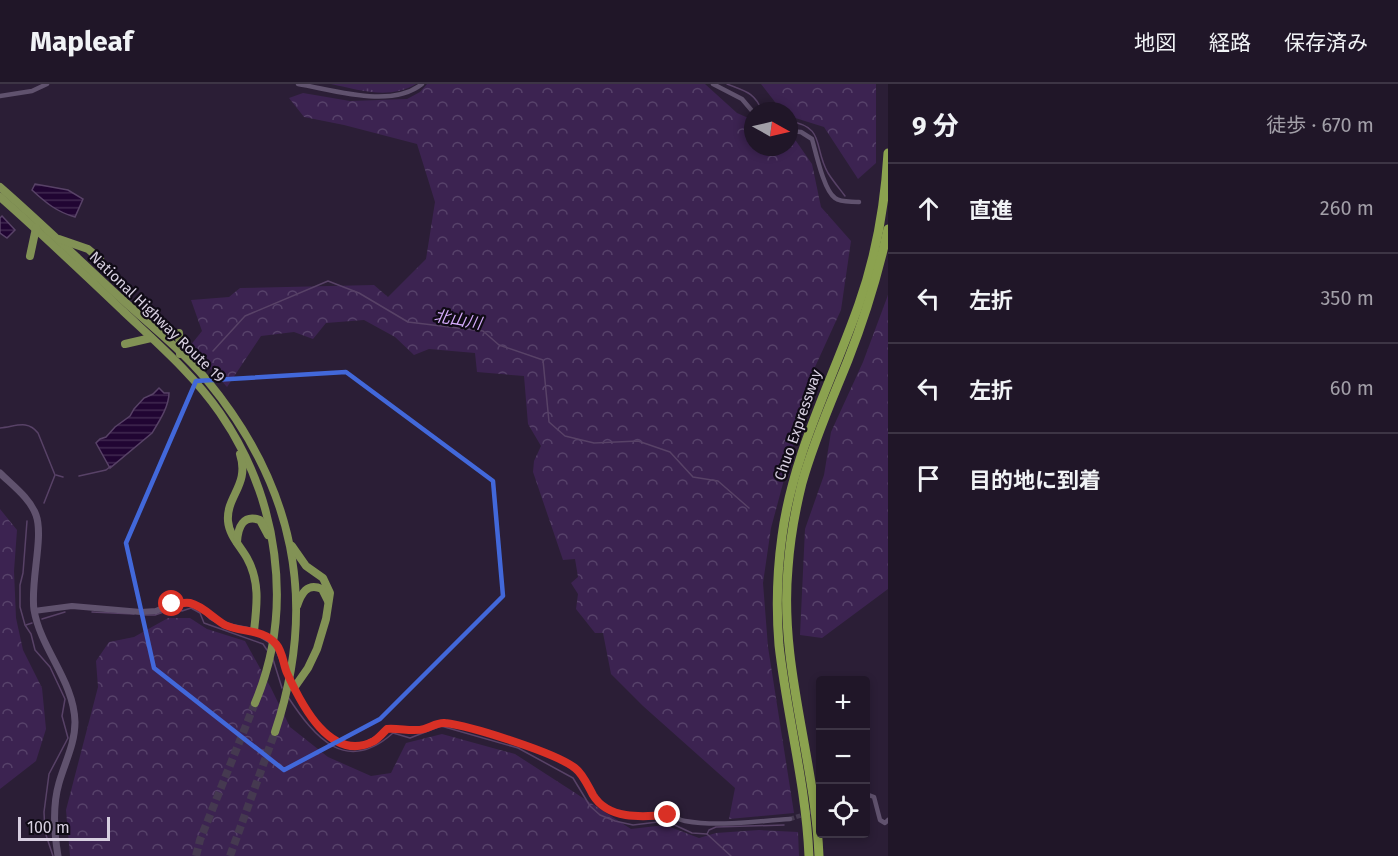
<!DOCTYPE html>
<html lang="ja">
<head>
<meta charset="utf-8">
<style>
  body { margin:0; font-family:"Fira Sans","Noto Sans JP",sans-serif; background:#2d2334; color:#f1f3f6 }
  .controls { position:absolute; right:18px; bottom:18px; display:grid; overflow:hidden; border-radius:6px; box-shadow:0 3px 9px #0003 }
  .controls button { width:54px; height:54px; display:grid; place-items:center; padding:0; border:0; border-bottom:2px solid #3d3545; background:#201628; color:#f1f3f6; font:30px sans-serif }
  .compass { position:absolute; left:744px; top:18px; width:54px; height:54px; border-radius:50%; background:#201628; box-shadow:0 3px 9px #0003; rotate:98deg }
  .scale { position:absolute; left:18px; bottom:15px; width:92px; box-sizing:border-box; padding-left:6px; border:3px solid #d7cfe0; border-top:0; font-size:16px; line-height:21px; white-space:nowrap; color:#d7cfe0; -webkit-text-stroke:4px #100b16; paint-order:stroke }
  .stop { position:absolute; width:18px; height:18px; margin:-14px; border:4px solid #d93025; border-radius:50%; background:#fff }
  .stop.end { background:#d93025; border-color:#fff; box-shadow:0 2px 6px #0008 }
  .list { margin:0; padding:0; list-style:none }
  h2 { display:flex; justify-content:space-between; align-items:center; height:78px; margin:0; padding:0 24px; font-size:26px }
  h2 small { font-size:20px; font-weight:400; color:#a29fa8 }
  .list li { display:grid; grid-template-columns:39px 1fr auto; gap:18px; align-items:center; box-sizing:border-box; height:90px; padding:0 24px; border-top:2px solid #3d3545 }
  .list b { display:block; font-size:22px; white-space:nowrap }
  .list em { font-size:20px; font-style:normal; color:#a29fa8 }
  .icon { flex:none; width:33px; height:33px; fill:none; stroke:currentColor; stroke-width:2; stroke-linecap:round; stroke-linejoin:round }
  .map { position:relative; flex:none; width:888px; height:772px; overflow:hidden }
  header { display:flex; align-items:center; gap:36px; box-sizing:border-box; height:84px; padding:0 30px; background:#201628; border-bottom:2px solid #3d3545 }
  header strong { font-size:28px }
  nav { display:flex; gap:33px; margin-inline-start:auto; font-size:21px }
  main { display:flex }
  aside { flex:1; background:#201628 }
  .map>svg:first-child { display:block }
  .grass { fill:url(#grass-tufts) }
  .forest { fill:url(#forest-crowns) }
  .water { fill:url(#water-rules); stroke:#584267; stroke-width:1.5 }
  .lines { fill:none; stroke-linecap:round; stroke-linejoin:round }
  .stream { stroke:#584267; stroke-width:1.5 }
  .minor-tunnel { stroke:#453950; stroke-width:4.5; stroke-dasharray:4.5 2; stroke-linecap:butt }
  .trunk-tunnel { stroke:#453950; stroke-width:8; stroke-dasharray:8 4; stroke-linecap:butt }
  .minor { stroke:#60526e; stroke-width:4.5 }
  .tertiary { stroke:#60526e; stroke-width:6 }
  .secondary { stroke:#60526e; stroke-width:7 }
  .trunk { stroke:#829255; stroke-width:8 }
  .motorway { stroke:#8ba24f; stroke-width:9 }
  .route { stroke:#d93025; stroke-width:8 }
  .marked { fill:none; stroke:#4268da; stroke-width:4.5; stroke-linejoin:round }
  .labels { text-anchor:middle; stroke-width:4.5; stroke-linejoin:round; paint-order:stroke }
  .street-label { font-size:15px; fill:#d7cfe0; stroke:#100b16 }
  .water-label { font-size:16px; font-style:italic; fill:#d5acfc; stroke:#100b16 }
</style>
</head>
<body>
<header>
<strong>Mapleaf</strong>
<nav><a>地図</a><a>経路</a><a>保存済み</a></nav>
</header>
<main>
<div class="map">
<svg width="888" height="772" viewBox="0 0 888 772">
  <defs>
    <pattern id="grass-tufts" width="24" height="20" patternUnits="userSpaceOnUse" patternTransform="scale(1.5)"><rect width="24" height="20" fill="#3c2351"/><path d="M3 7l-1-3M5 7V3M7 7l1-3M15 17l-1-3M17 17v-4M19 17l1-3" fill="none" stroke="#57426a"/></pattern>
    <pattern id="forest-crowns" width="20" height="18" patternUnits="userSpaceOnUse" patternTransform="scale(1.5)"><rect width="20" height="18" fill="#3c2351"/><path d="M2 6a3 3 0 1 1 6 0M12 15a3 3 0 1 1 6 0" fill="none" stroke="#57426a"/></pattern>
    <pattern id="water-rules" width="6" height="5" patternUnits="userSpaceOnUse" patternTransform="scale(1.5)"><rect width="6" height="5" fill="#210533"/><path d="M0 2.5h6" fill="none" stroke="#402850"/></pattern>
  </defs>
  <rect width="100%" height="100%" fill="#2b1e36"/>
  <!-- grass -->
  <path class="grass" d="M331,0H416C390,16 359,6 331,0Z"/>
  <!-- forest -->
  <g class="forest">
    <path d="M427,0H705L737,29L753,36V63H789V53L796,57L812,80L821,123L851,157L841,226L804,307L795,355L771,444L763,499L768,563L794,729L729,735L735,704L643,622L611,590L603,549H595L576,525L578,510L571,499L578,493L575,475L563,476L533,388L534,377L541,362L528,340L524,292L477,288L475,269L429,265L414,271L395,253L364,236L326,239L313,255L294,248L261,252L227,303L190,262L202,247L191,216L229,213L240,204L374,201L388,213L426,175L435,118L417,60L344,41L304,33L289,14L303,9L350,17L407,15L420,8Z"/>
    <path d="M761,0H876V79L858,95L824,43L789,32V27H782Z"/>
    <path d="M888,211V505L822,554L800,551L805,445L824,391L831,348L863,278Z"/>
    <path d="M0,425L17,446L14,487L16,534L23,566L42,604L46,645L36,677L0,705Z"/>
    <path d="M168,534H190L207,545L245,557L271,604L290,643L328,673L371,692L391,689L406,659L442,650L515,670L631,745L665,741L699,754L716,749L759,746L798,748L799,772H70L66,726L98,603L96,577L109,558L134,553Z"/>
  </g>
  <!-- water -->
  <g class="water">
    <path d="M35,100L68,106L83,115L75,133C57,128 46,119 32,106Z"/>
    <path d="M2,132L15,146L7,154L0,149V134Z"/>
    <path d="M159,304L164,309H169C169,322 160,336 152,349L110,384L96,359L100,355L106,353L115,343L130,332L134,325L144,314L153,310Z"/>
  </g>
  <g class="lines">
    <!-- stream -->
    <g class="stream">
      <path d="M727,0C744,7 755,8 762,27"/>
      <path d="M789,37C826,43 813,63 828,89C833,97 839,104 845,112"/>
      <path d="M213,267L245,232L328,197L359,209L408,238L483,247L499,261L543,276L549,338L565,352L594,359L638,357L670,368L693,393L718,397L749,424"/>
      <path d="M0,344C15,343 27,335 38,349L55,391L44,419"/>
      <path d="M56,391L63,393"/>
      <path d="M79,392L106,386L111,382"/>
      <path d="M27,437L23,489L20,501V523L25,541L31,550L35,566L50,583L65,615L62,632L68,654L49,690L44,728L45,748L53,772"/>
      <path d="M92,528L134,530"/>
      <path d="M142,531H155L175,524L182,527L191,524L200,529L204,539L263,560L267,566"/>
      <path d="M42,535L65,528"/>
      <path d="M26,541L32,539"/>
      <path d="M272,572L282,604"/>
      <path d="M288,613C315,654 346,691 393,649L410,654L441,642L518,664L573,694L590,722L600,731L615,737L633,741L666,737L692,749L707,750L731,772"/>
      <path d="M707,750L709,746L716,743L784,741"/>
    </g>
    <!-- minor-tunnel -->
    <path class="minor-tunnel" d="M790,735L820,725"/>
    <!-- trunk-tunnel -->
    <g class="trunk-tunnel">
      <path d="M196,772L200,756L255,619"/>
      <path d="M230,772L275,648"/>
    </g>
    <!-- minor -->
    <g class="minor">
      <path d="M298,0C334,6 391,25 422,0"/>
      <path d="M713,0L742,15L753,28"/>
      <path d="M0,12L32,7L47,0"/>
      <path d="M789,47L801,48L812,55C816,69 824,107 835,114C841,119 851,117 859,118"/>
      <path d="M294,604C315,640 342,688 387,645C399,644 414,648 424,645C431,643 438,638 445,639C470,642 556,669 575,684C594,698 588,720 617,729C636,735 651,729 668,731C674,732 679,736 685,737C719,743 756,737 790,735"/>
      <path d="M866,710L874,713L880,736L885,739L888,736"/>
    </g>
    <!-- tertiary -->
    <path class="tertiary" d="M34,527L72,522L141,528L156,527L172,520L190,519L202,524L211,533L228,542L254,547L276,560L289,593"/>
    <!-- secondary -->
    <path class="secondary" d="M0,389C12,401 30,414 36,431C44,453 30,498 34,526C41,566 74,597 75,638C75,660 65,678 59,699C52,723 54,748 58,772"/>
    <!-- trunk -->
    <g class="trunk">
      <path d="M0,103C39,137 76,173 114,208C144,236 179,263 206,295C294,401 319,517 275,648"/>
      <path d="M0,113C42,150 83,189 123,227C157,259 194,291 220,329C278,413 295,525 255,619"/>
      <path d="M59,155L88,165L100,175"/>
      <path d="M30,172L36,144"/>
      <path d="M179,249L180,270"/>
      <path d="M125,260L151,254"/>
      <path d="M240,370C250,401 226,412 228,437C229,451 240,462 247,474C260,497 257,521 254,547"/>
      <path d="M237,458C238,443 243,430 260,436L268,451"/>
      <path d="M292,462L306,482L323,494L330,509L326,535L317,565L308,584L294,604"/>
      <path d="M297,522C301,510 307,498 322,505L328,517"/>
    </g>
    <!-- motorway -->
    <g class="motorway">
      <path d="M809,772C806,701 787,632 779,561C776,525 777,488 782,452C793,370 832,297 859,220C876,172 885,120 888,69"/>
      <path d="M819,772C815,675 779,582 788,484C790,455 795,427 802,399C814,356 832,316 848,276C865,233 878,190 888,145"/>
    </g>
  </g>
  <g class="lines">
    <!-- route -->
    <path class="route" d="M172,520C177,520 185,518 190,519C203,522 214,535 225,541C242,549 262,544 276,560C283,568 283,580 287,589C301,620 331,680 374,657C379,654 383,649 387,645C399,644 414,648 424,645C431,643 438,638 445,639C471,642 556,669 575,684C583,690 588,702 593,711C608,736 642,733 668,731"/>
  </g>
  <!-- marked area -->
  <path class="marked" d="M346,288L493,397L503,512L380,635L284,686L154,584L126,459L196,297Z"/>
  <g class="labels">
    <!-- street labels -->
    <g class="street-label">
      <text transform="translate(157 233) rotate(44)" y="5">National Highway Route 19</text>
      <text transform="translate(798 341) rotate(-71)" y="5">Chuo Expressway</text>
    </g>
    <!-- water labels -->
    <g class="water-label">
      <text transform="translate(458 235) rotate(10)" y="6">北山川</text>
    </g>
  </g>
</svg>
<div class="controls">
<button>+</button>
<button>−</button>
<button><svg class="icon" aria-label="locate" viewBox="0 0 24 24"><circle cx="12" cy="12" r="6"/><path d="M12 2v4M12 18v4M2 12h4M18 12h4"/></svg></button>
</div>
<svg class="compass" viewBox="-18 -18 36 36"><path d="M0-13l5 13h-10z" fill="#e53935"/><path d="M0 13l5-13h-10z" fill="#a29fa8"/></svg>
<div class="scale">100 m</div>
<div class="stop" style="left:172px;top:520px"></div>
<div class="stop end" style="left:668px;top:731px"></div>
</div>
<aside>
<h2>9 分<small>徒歩 · 670 m</small></h2>
<ul class="list">
<li><svg class="icon" aria-label="ahead" viewBox="0 0 24 24"><path d="M12 20V5M6 11l6-6 6 6"/></svg><div><b>直進</b></div><em>260 m</em></li>
<li><svg class="icon" aria-label="left" viewBox="0 0 24 24"><path d="M17 20v-9H6M10 6l-5 5 5 5"/></svg><div><b>左折</b></div><em>350 m</em></li>
<li><svg class="icon" aria-label="left" viewBox="0 0 24 24"><path d="M17 20v-9H6M10 6l-5 5 5 5"/></svg><div><b>左折</b></div><em>60 m</em></li>
<li><svg class="icon" aria-label="arrive" viewBox="0 0 24 24"><path d="M6 21V4h12l-3 4 3 4H6"/></svg><div><b>目的地に到着</b></div></li>
</ul>
</aside>
</main>
</body>
</html>
